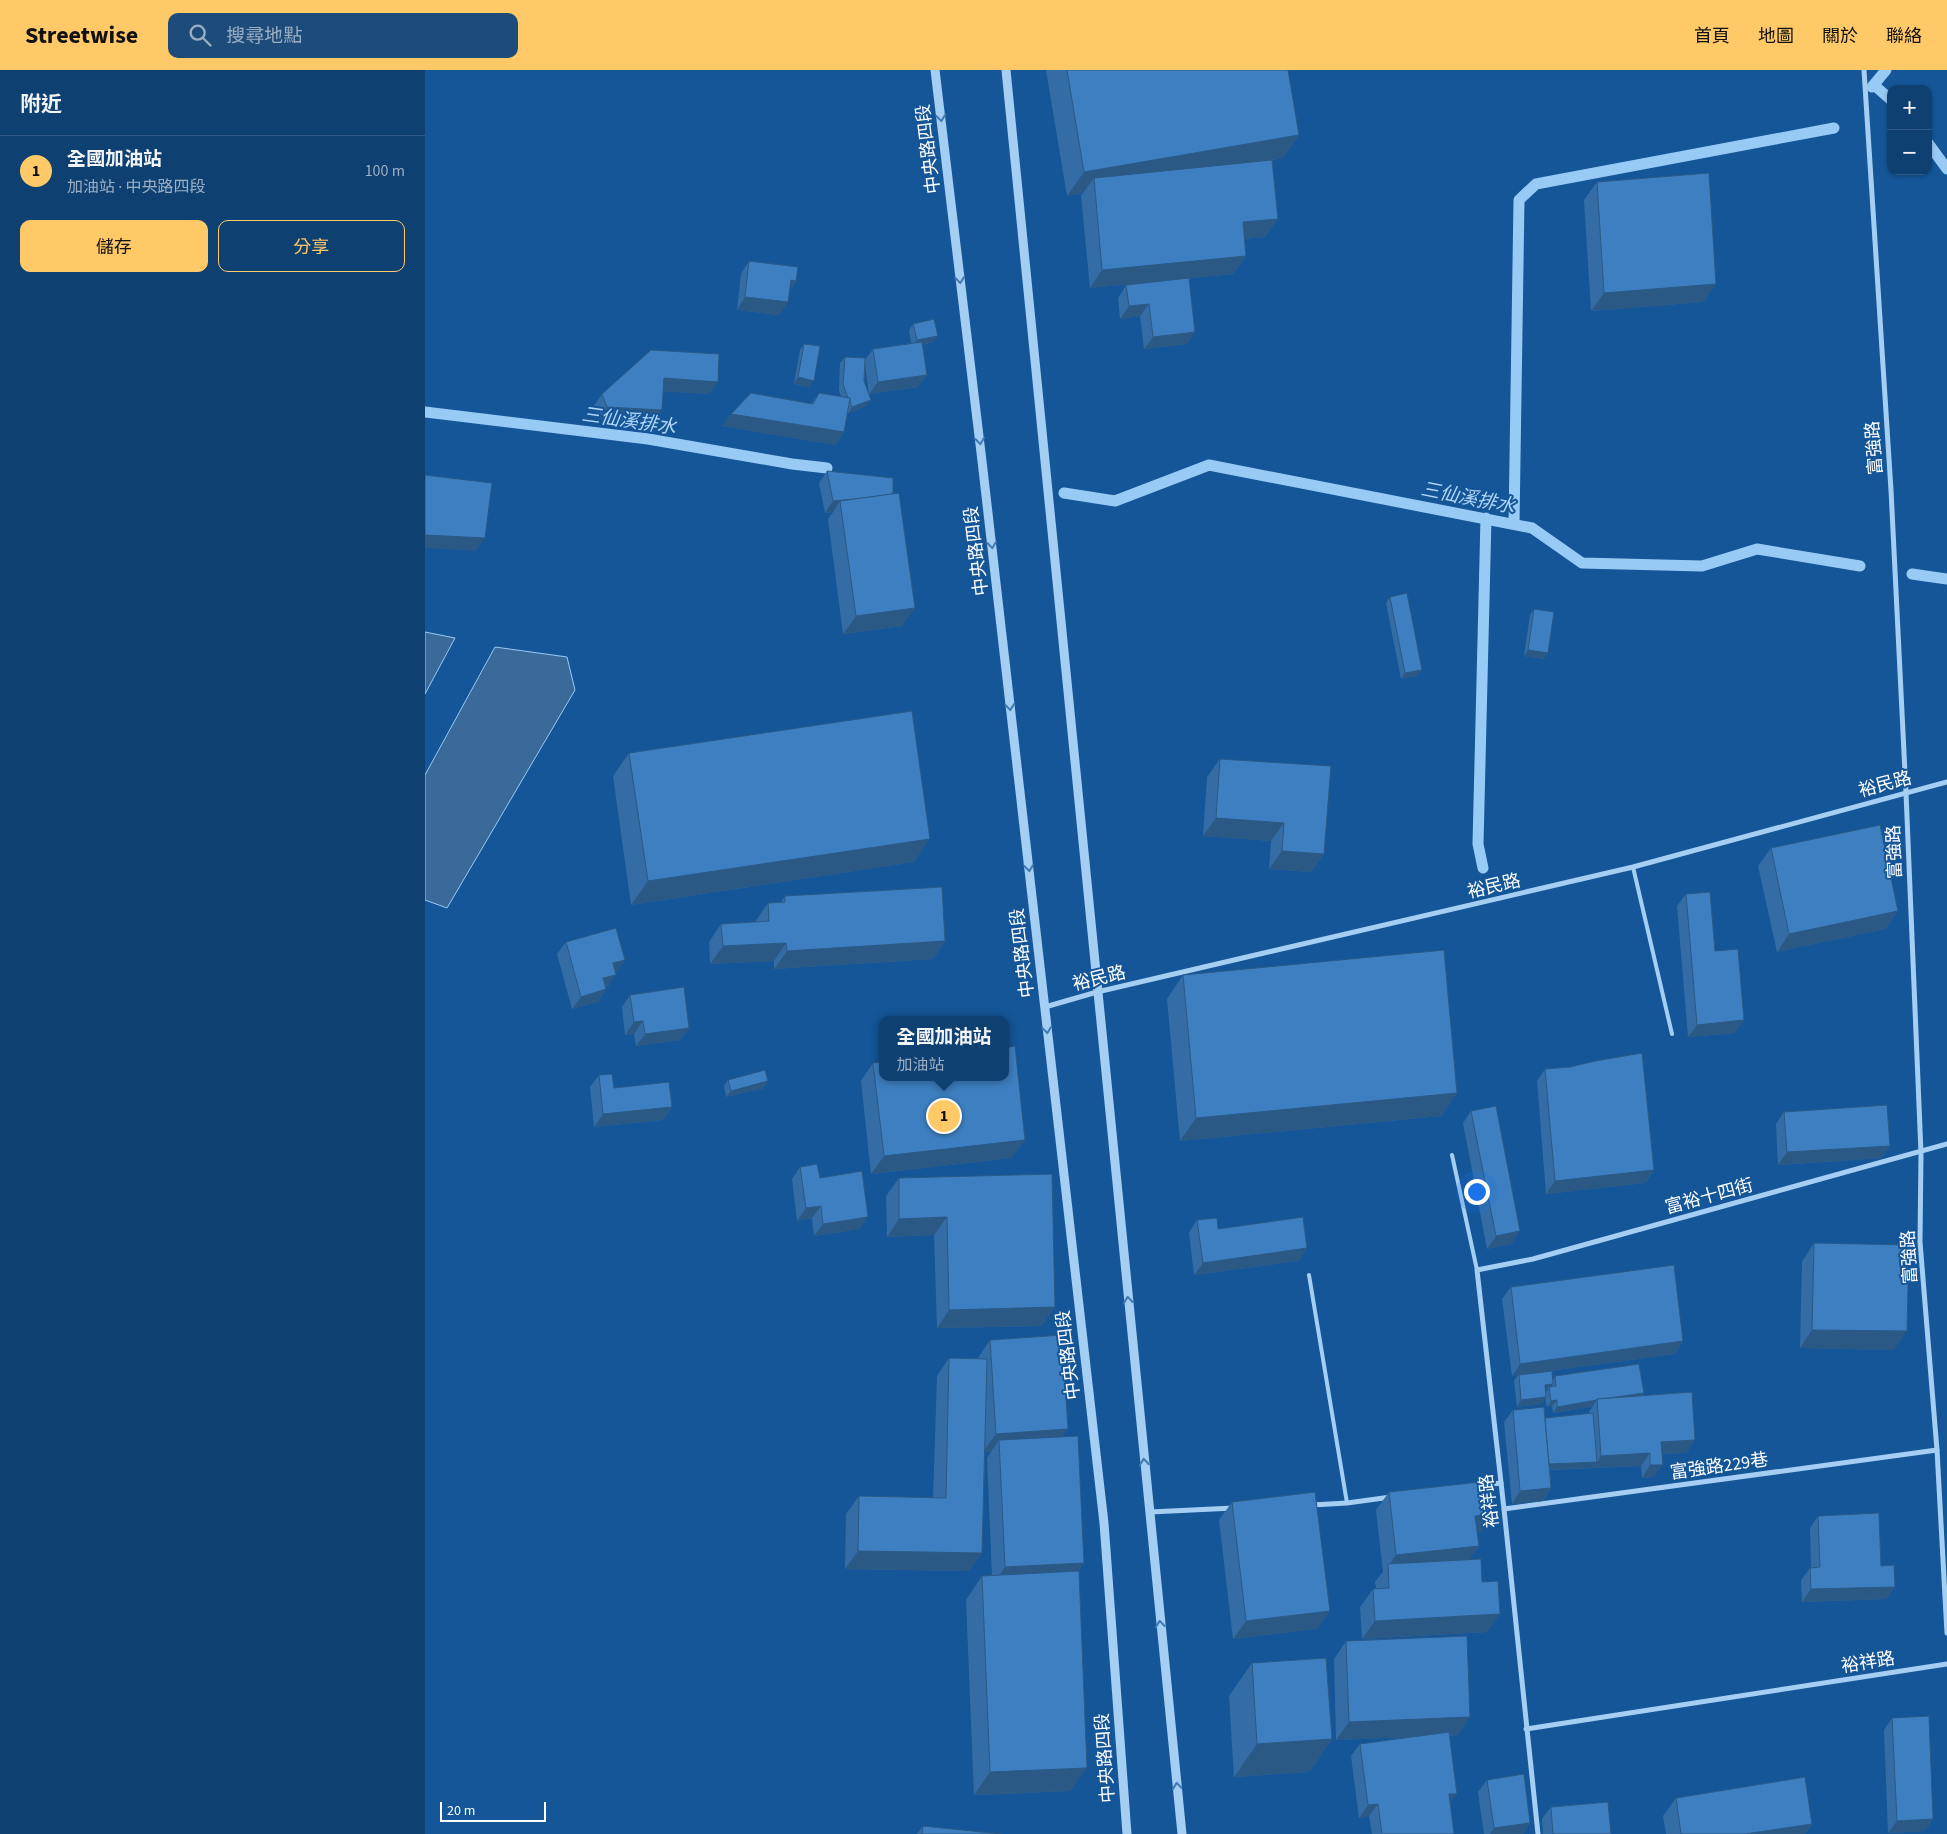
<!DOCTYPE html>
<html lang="zh-TW">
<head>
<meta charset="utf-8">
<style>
  body { margin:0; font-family:"Source Sans 3","Noto Sans TC",sans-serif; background:#1d4b7a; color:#f1f3f6 }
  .controls { position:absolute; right:15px; top:15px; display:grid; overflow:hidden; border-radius:10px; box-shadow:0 1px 4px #0004 }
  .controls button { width:45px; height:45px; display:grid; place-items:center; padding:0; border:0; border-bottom:1px solid #2f5984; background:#0f4072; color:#f1f3f6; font:25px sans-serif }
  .scale { position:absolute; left:15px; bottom:12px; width:106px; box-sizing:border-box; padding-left:5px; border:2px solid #fff; border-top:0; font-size:14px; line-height:18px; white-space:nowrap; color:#fff; -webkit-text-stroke:4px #145698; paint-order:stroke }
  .you { position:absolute; left:1051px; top:1121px; width:18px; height:18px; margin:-12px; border:4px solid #fff; border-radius:50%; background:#1a73e8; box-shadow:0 0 0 8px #1a73e833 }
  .badge { display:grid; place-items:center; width:32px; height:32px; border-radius:50%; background:#ffc967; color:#111; font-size:16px; font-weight:700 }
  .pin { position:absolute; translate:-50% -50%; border:2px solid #fff; box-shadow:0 1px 5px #0006 }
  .popup { position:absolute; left:454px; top:946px; width:130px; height:65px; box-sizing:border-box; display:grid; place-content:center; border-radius:10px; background:#0f4072; filter:drop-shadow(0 1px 4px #0005); font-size:16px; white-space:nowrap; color:#9bafc4 }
  .popup b { font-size:19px; color:#f1f3f6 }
  .popup::after { content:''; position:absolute; left:50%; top:100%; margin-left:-10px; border:10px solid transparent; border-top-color:#0f4072 }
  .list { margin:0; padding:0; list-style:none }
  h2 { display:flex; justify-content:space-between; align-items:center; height:65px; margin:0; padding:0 20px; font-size:21px }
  h2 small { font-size:16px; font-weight:400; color:#9bafc4 }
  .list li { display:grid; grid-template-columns:32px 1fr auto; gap:15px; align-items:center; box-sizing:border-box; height:70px; padding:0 20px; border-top:1px solid #2f5984 }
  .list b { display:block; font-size:19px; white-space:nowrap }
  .list p { margin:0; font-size:16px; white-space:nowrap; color:#9bafc4 }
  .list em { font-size:16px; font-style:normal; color:#9bafc4 }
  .actions { display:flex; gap:10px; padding:15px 20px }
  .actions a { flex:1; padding:11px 0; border:1px solid #ffc967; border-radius:10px; text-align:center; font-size:18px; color:#ffc967 }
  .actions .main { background:#ffc967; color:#111 }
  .icon { flex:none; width:28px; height:28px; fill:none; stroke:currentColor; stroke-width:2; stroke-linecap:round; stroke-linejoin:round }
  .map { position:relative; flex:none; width:1522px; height:1764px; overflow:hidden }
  header { display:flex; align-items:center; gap:30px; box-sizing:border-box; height:70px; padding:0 25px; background:#ffc967; color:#111 }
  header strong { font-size:24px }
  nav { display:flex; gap:28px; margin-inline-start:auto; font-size:18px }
  .search { width:350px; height:45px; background:#1d4b7a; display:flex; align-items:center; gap:12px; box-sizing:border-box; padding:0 18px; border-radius:10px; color:#9bafc4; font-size:19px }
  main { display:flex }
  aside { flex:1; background:#0f4072 }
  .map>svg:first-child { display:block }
  .water { fill:#3a6a99; stroke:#98caf6 }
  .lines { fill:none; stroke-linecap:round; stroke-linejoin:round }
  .stream { stroke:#98caf6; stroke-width:11 }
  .service { stroke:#a5cef3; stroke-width:4 }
  .minor { stroke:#a5cef3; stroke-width:5 }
  .tertiary { stroke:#a5cef3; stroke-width:9 }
  .wall { fill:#346da5 }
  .shaded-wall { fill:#2b5986 }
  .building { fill:#3d7fc0; stroke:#2b5986 }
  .oneway { stroke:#407ab3 }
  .labels { text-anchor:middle; stroke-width:4; stroke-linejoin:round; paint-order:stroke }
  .street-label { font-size:18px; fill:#fff; stroke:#145698 }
  .water-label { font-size:19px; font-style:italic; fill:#b2d7f9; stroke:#145698 }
</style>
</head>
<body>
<header>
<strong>Streetwise</strong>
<div class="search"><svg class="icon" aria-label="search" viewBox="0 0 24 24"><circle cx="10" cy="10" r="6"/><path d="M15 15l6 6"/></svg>搜尋地點</div>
<nav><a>首頁</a><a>地圖</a><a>關於</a><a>聯絡</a></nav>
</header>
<main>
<aside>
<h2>附近<small></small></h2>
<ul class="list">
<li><span class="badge">1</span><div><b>全國加油站</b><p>加油站 · 中央路四段</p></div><em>100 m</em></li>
</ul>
<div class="actions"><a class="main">儲存</a><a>分享</a></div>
</aside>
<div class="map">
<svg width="1522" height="1764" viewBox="0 0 1522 1764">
  <rect width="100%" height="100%" fill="#145698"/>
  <!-- water -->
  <g class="water">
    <path d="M0,562L30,568L0,624Z"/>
    <path d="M70,577L142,587L150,620L22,838L0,830V705Z"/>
  </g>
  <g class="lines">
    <!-- stream -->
    <g class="stream">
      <path d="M1449,15L1466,30"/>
      <path d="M1447,17L1461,0"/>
      <path d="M1503,73L1522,99"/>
      <path d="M0,342L223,369L367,394L402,398"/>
      <path d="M639,423L690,431L784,395L1107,458L1157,493L1277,496L1332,479L1435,496"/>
      <path d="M1089,454L1094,130L1111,114L1409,58"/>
      <path d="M1487,504L1522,509"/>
      <path d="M1058,798L1053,774L1061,448"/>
    </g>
    <!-- service -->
    <g class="service">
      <path d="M1208,797L1247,964"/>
      <path d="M1027,1085L1052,1200"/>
      <path d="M884,1205L922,1433"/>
    </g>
    <!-- minor -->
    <g class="minor">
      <path d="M1439,0L1466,420L1481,723L1496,1083L1495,1172L1512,1380L1522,1563"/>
      <path d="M620,937L672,922L1208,797L1522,712"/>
      <path d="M1058,1415L1076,1413"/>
      <path d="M887,1435L922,1433L966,1427"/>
      <path d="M1079,1439L1512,1380"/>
      <path d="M725,1442L809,1438"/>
      <path d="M1101,1659L1522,1594"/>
      <path d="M1113,1764L1079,1439L1052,1200L1108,1189L1522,1074"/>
    </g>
    <!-- tertiary -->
    <g class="tertiary">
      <path d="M510,0L557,391L679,1453L702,1764"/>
      <path d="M581,0L757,1764"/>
    </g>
  </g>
  <!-- wall -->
  <g class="wall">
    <path d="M621,0H863L874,65L858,88L847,90L853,149L840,167L819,169L821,186L808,204L665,218L656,126L658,123L642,126Z"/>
    <path d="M1172,112L1291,214L1278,232L1166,241L1159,130Z"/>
    <path d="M324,191L371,211L365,220L363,232L354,245L312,240L316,204Z"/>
    <path d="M764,208L762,274L719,279L715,246L695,249L693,228L701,215Z"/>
    <path d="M488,254L508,272L497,275L493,317L444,324L440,295L439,311L446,330L441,336L423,343L419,362L411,375L297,356L386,334L394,323L416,327L414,320L415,293L420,287L440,290L448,279L486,273L484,260Z"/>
    <path d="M379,274L385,317L369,314L375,280Z"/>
    <path d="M226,280L284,324L238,321L229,352L174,349L169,336L177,324Z"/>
    <path d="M402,401L468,424L477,556L418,564L403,449L408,442L400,443L394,413Z"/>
    <path d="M965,527L992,606L976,609L961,533Z"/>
    <path d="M1109,539L1119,589L1099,586L1105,545Z"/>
    <path d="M204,683L489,792L206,835L188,706Z"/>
    <path d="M795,689L899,784L886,802L844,799L846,771L778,766L782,707Z"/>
    <path d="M1346,778L1473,841L1460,859L1352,882L1333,796Z"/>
    <path d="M1261,824L1290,881L1310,963L1263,967L1252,836Z"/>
    <path d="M360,826L520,871L508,889L349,899V891L285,894L284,872L296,854L330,852L343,833L356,832Z"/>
    <path d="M141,872L200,890L191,902L183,917H181V919L173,932L147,939L132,884Z"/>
    <path d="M758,905L1032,1023L1016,1046L755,1071L742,929Z"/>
    <path d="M205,925L264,958L255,970L211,976L209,964L200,965L197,937Z"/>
    <path d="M448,993L587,1088L446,1104L436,1011Z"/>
    <path d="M1120,999L1229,1100L1220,1113L1121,1124L1112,1011Z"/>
    <path d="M174,1005L189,1018L247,1037L238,1050L169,1057L165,1017Z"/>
    <path d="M303,1010L339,1018L301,1027L299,1016Z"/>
    <path d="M1046,1041L1087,1174L1062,1179L1038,1053Z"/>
    <path d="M1359,1042L1465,1076L1456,1088L1353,1095L1351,1054Z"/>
    <path d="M375,1097L435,1159L389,1166L387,1148L372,1151L367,1109Z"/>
    <path d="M627,1104L617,1256L512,1258L509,1165L462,1167L461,1126L474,1108Z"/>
    <path d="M772,1150L793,1159L874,1191L769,1205L764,1163Z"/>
    <path d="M1389,1173L1469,1280L1375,1278L1377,1192Z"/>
    <path d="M1086,1217L1258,1271L1250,1284L1111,1303L1128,1310L1130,1306L1219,1323L1216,1326L1270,1370L1261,1383L1237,1384L1229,1407L1217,1408L1216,1396L1125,1400L1126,1418L1118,1431L1087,1434L1079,1352L1088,1340L1120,1348L1164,1343V1342L1167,1337L1128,1343L1127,1336L1122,1337L1120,1328L1117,1334L1092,1337L1089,1311L1093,1305L1087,1306L1077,1229Z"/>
    <path d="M565,1270L637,1367L659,1493L653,1501L662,1698L645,1721L549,1725L541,1530L557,1506H567L562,1388L566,1382H560L557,1483L544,1501L420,1499L421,1444L434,1426L508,1428L512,1306L524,1288H553Z"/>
    <path d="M964,1422L1056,1462H1052L1054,1476L1044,1489L1057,1512L1062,1562L937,1569L935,1537L948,1519L951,1518L950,1512L958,1502L951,1440Z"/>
    <path d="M807,1432L905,1541L892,1559L808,1569L794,1450Z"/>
    <path d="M1393,1446L1456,1496L1470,1517L1461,1529L1377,1532L1376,1510L1385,1498H1386L1385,1458Z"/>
    <path d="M921,1571L1033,1665L1024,1666L1025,1733L1029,1764H947L944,1746L934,1748L926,1686L935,1674L983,1667L911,1670L909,1589Z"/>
    <path d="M827,1593L907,1669L884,1702L809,1707L804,1626Z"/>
    <path d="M1467,1648L1508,1749L1500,1761L1463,1763L1459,1660Z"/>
    <path d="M1062,1710L1105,1753L1098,1764H1059L1053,1722Z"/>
    <path d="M1251,1728L1387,1754L1380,1764H1241L1238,1746Z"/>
    <path d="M1126,1737L1186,1764H1118L1117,1749Z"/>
    <path d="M498,1756L576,1764H492Z"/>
  </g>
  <!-- shaded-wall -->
  <g class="shaded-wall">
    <path d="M874,65L858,88L670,121L669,108L658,123L642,126L659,102Z"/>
    <path d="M853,149L840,167L805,170L818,152Z"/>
    <path d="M821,186L808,204L665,218L677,200Z"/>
    <path d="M366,210L371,211L363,223Z"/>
    <path d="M1291,214L1278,232L1166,241L1179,223Z"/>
    <path d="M320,227L363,232L354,245L312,240Z"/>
    <path d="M724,234L715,246L695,249L704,236Z"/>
    <path d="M770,262L762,274L719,279L728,267Z"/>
    <path d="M513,266L508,272L487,277L492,270Z"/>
    <path d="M502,305L493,317L444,324L453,312Z"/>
    <path d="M373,307L389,311L385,317L369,314Z"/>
    <path d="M239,308L293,312L284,324L231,321Z"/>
    <path d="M446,330L441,336L423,344L427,337Z"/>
    <path d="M182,337L237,340L229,352L174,349Z"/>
    <path d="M306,344L419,362L411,375L297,356Z"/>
    <path d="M468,425L415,431L408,442L400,443L408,431Z"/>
    <path d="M0,465L60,468L51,481L0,478Z"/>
    <path d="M490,538L477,556L418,564L431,546Z"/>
    <path d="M1103,580L1123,583L1119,589L1099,586Z"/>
    <path d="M997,600L992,606L976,609L980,603Z"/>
    <path d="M791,748L859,753L846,771L778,766Z"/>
    <path d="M505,769L489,792L206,835L223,811Z"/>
    <path d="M857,781L899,784L886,802L844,799Z"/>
    <path d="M1473,841L1460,859L1352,882L1364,864Z"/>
    <path d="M520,871L508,889L349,899L362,881Z"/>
    <path d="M361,873L349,891L285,894L298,876Z"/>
    <path d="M200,890L192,902L180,906L188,893Z"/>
    <path d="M191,905L183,917L170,920L178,908Z"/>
    <path d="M181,919L173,932L147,939L156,927Z"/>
    <path d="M1319,950L1310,963L1263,967L1272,955Z"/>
    <path d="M218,951L209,964L200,965L209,952Z"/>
    <path d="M264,958L255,970L211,976L220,964Z"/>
    <path d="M343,1011L339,1018L301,1027L306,1021Z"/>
    <path d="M1032,1023L1016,1046L755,1071L771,1048Z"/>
    <path d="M247,1037L238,1050L169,1057L178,1044Z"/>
    <path d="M600,1070L587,1088L446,1104L459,1086Z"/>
    <path d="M1465,1076L1456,1088L1353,1095L1362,1082Z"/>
    <path d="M1229,1100L1220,1113L1121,1124L1130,1111Z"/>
    <path d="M396,1136L387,1148L372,1151L381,1138Z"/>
    <path d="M443,1147L435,1159L389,1166L398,1154Z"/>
    <path d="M522,1147L509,1165L462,1167L474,1149Z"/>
    <path d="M1095,1161L1087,1174L1062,1179L1071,1166Z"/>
    <path d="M882,1178L874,1191L769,1205L778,1193Z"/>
    <path d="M630,1237L617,1256L512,1258L524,1240Z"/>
    <path d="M1387,1260L1482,1261L1469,1280L1375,1278Z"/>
    <path d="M1258,1271L1250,1284L1087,1306L1095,1294Z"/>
    <path d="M1128,1314L1124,1320V1317L1122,1321L1115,1322L1120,1315Z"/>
    <path d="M1219,1323L1214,1329L1173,1330Z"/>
    <path d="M1121,1327L1117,1334L1092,1337L1096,1330Z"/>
    <path d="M1132,1330L1127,1336L1122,1337L1126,1331Z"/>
    <path d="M1172,1330L1167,1337L1128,1343L1132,1337Z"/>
    <path d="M643,1359L630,1377L574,1370L566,1382H558L571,1364Z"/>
    <path d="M1270,1370L1261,1383L1228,1384L1236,1372Z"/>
    <path d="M1225,1383L1216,1396L1117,1400L1121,1394L1172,1392L1176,1386Z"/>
    <path d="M1225,1395H1238L1229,1407L1217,1408Z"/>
    <path d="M1126,1418L1118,1431L1087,1434L1095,1421Z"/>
    <path d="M1068,1444L1056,1462L1038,1464L1050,1446Z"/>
    <path d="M1054,1476L1041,1494L963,1496L971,1485Z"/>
    <path d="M433,1481L557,1483L544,1501L420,1499Z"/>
    <path d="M659,1493L646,1511L567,1515L580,1497Z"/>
    <path d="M1470,1517L1461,1529L1377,1532L1386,1519Z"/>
    <path d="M905,1541L892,1559L808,1569L821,1551Z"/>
    <path d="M1075,1544L1062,1562L937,1569L950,1551Z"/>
    <path d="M1045,1647L1033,1665L911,1670L924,1652Z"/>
    <path d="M907,1669L884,1702L809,1707L832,1674Z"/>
    <path d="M662,1698L645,1721L549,1725L565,1702Z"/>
    <path d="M1024,1724H1032L1023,1736Z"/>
    <path d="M953,1734L944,1746L934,1748L943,1735Z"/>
    <path d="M1508,1749L1500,1761L1463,1763L1472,1751Z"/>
    <path d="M1105,1753L1098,1764H1065L1069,1758Z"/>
    <path d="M1387,1754L1380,1764H1320Z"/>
  </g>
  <!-- building -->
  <g class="building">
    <path d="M642,0H863L874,65L659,102Z"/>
    <path d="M847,90L853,149L818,152L821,186L677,200L669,108Z"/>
    <path d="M1284,103L1291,214L1179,223L1172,112Z"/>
    <path d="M324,191L373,197L371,211L366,210L363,232L320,227Z"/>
    <path d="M764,208L770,262L728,267L724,234L704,236L701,215Z"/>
    <path d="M509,249L513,266L492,270L488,254Z"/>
    <path d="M497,272L502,305L453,312L448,279Z"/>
    <path d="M379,274L395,276L389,311L373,307Z"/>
    <path d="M226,280L294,284L293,312L239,308L237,340L182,337L177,324Z"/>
    <path d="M420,287L440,288L439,311L446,330L427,337L425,331V328H423L418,314Z"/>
    <path d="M326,323L388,334L394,323L425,328L419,362L306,344Z"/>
    <path d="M402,401L468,408V424L439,428L408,431Z"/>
    <path d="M0,405L67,413L60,468L0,465Z"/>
    <path d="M474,423L490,538L431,546L415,431Z"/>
    <path d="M982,523L997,600L980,603L965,527Z"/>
    <path d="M1109,539L1129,542L1123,583L1103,580Z"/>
    <path d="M487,641L505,769L223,811L204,683Z"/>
    <path d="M795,689L906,696L899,784L857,781L859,753L791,748Z"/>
    <path d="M1455,755L1473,841L1364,864L1346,778Z"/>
    <path d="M517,817L520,871L362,881L361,873L298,876L296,854L344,851L343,833L360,832V826Z"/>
    <path d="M1285,822L1290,881L1313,879L1319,950L1272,955L1261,824Z"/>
    <path d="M191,858L200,890L188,893L191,905L178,908L181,919L156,927L141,872Z"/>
    <path d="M1019,880L1032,1023L771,1048L758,905Z"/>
    <path d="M259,917L264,958L220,964L218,951L209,952L205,925Z"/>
    <path d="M590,976L600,1070L459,1086L448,993L458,992V1007H580V978Z"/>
    <path d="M1217,983L1229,1100L1130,1111L1120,999L1145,997L1170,991Z"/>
    <path d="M340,1000L343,1011L306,1021L303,1010Z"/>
    <path d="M187,1004L189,1018L244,1012L247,1037L178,1044L174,1005Z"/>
    <path d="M1462,1035L1465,1076L1362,1082L1359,1042Z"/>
    <path d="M1071,1036L1095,1161L1071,1166L1046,1041Z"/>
    <path d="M392,1094L395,1108L437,1101L443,1147L398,1154L396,1136L381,1138L375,1097Z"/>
    <path d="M627,1104L630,1237L524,1240L522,1147L474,1149V1108Z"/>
    <path d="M878,1147L882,1178L778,1193L772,1150L792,1148L793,1159Z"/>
    <path d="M1389,1173L1484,1175L1482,1261L1387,1260Z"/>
    <path d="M1249,1195L1258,1271L1095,1294L1086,1217Z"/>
    <path d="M637,1265L643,1359L571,1364L565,1270Z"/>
    <path d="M524,1288L562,1289L557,1483L433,1481L434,1426L521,1428Z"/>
    <path d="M1214,1294L1219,1323L1184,1328L1172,1329V1330L1132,1337V1330L1126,1331L1124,1317L1131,1316L1130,1306Z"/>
    <path d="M1127,1301L1128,1314L1120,1315L1121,1327L1096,1330L1094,1305Z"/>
    <path d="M1267,1322L1270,1370L1236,1372L1238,1395H1225V1383L1176,1386L1172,1329Z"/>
    <path d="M1119,1337L1126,1418L1095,1421L1088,1340Z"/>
    <path d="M1168,1343L1172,1392L1124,1394L1120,1348Z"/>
    <path d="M653,1366L659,1493L580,1497L574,1370Z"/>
    <path d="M1064,1411L1068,1444L1050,1446L1054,1476L971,1485L964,1422Z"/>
    <path d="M890,1422L905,1541L821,1551L807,1432Z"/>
    <path d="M1454,1443L1456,1496L1469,1495L1470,1517L1386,1519L1385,1498L1395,1497L1393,1446Z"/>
    <path d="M1056,1489L1057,1512L1073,1511L1075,1544L950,1551L948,1519L964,1518L963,1494Z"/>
    <path d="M654,1501L662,1698L565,1702L557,1506Z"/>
    <path d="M1042,1566L1045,1647L924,1652L921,1571Z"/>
    <path d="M901,1588L907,1669L832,1674L827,1593Z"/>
    <path d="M1504,1646L1508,1749L1472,1751L1467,1648Z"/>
    <path d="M1024,1662L1032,1724H1024L1029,1764H957L953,1734L943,1735L935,1674Z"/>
    <path d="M1099,1704L1105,1753L1069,1758L1062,1710Z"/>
    <path d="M1380,1707L1387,1754L1320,1764H1256L1251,1728Z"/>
    <path d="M1183,1732L1186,1764H1128L1126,1737Z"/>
    <path d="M498,1756L576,1764H497Z"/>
  </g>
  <!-- one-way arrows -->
  <defs><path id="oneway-chevron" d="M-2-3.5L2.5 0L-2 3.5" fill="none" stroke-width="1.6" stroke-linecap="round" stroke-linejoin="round" transform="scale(1.25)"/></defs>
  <g class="oneway">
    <use href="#oneway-chevron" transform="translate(516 48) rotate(83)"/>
    <use href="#oneway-chevron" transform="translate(535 210) rotate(83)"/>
    <use href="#oneway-chevron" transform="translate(555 371) rotate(83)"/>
    <use href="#oneway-chevron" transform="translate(567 475) rotate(83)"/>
    <use href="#oneway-chevron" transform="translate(585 637) rotate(83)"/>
    <use href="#oneway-chevron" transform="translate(604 798) rotate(83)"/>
    <use href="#oneway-chevron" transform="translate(622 960) rotate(83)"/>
    <use href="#oneway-chevron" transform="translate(703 1230) rotate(-96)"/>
    <use href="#oneway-chevron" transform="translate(719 1392) rotate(-96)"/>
    <use href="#oneway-chevron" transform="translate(735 1554) rotate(-96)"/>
    <use href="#oneway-chevron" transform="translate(752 1716) rotate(-96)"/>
  </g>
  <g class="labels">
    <!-- street labels -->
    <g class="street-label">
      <text transform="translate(503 79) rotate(-97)" y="6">中央路四段</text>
      <text transform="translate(1449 378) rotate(-94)" y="6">富強路</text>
      <text transform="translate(551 481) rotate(-97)" y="6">中央路四段</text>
      <text transform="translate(1460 714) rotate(-15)" y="6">裕民路</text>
      <text transform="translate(1469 782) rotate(-92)" y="6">富強路</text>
      <text transform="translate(1069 816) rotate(-13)" y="6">裕民路</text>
      <text transform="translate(597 883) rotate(-97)" y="6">中央路四段</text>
      <text transform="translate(674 908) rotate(-14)" y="6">裕民路</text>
      <text transform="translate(1284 1126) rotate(-15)" y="6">富裕十四街</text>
      <text transform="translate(1484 1187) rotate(-93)" y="6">富強路</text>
      <text transform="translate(643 1285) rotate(-97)" y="6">中央路四段</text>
      <text transform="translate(1294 1396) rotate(-8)" y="6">富強路229巷</text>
      <text transform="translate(1064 1431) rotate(-97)" y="6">裕祥路</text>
      <text transform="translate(1443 1592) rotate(-9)" y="6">裕祥路</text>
      <text transform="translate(680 1688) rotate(-94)" y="6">中央路四段</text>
    </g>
    <!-- water labels -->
    <g class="water-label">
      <text transform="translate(204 350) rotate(8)" y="7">三仙溪排水</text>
      <text transform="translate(1043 427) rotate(11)" y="7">三仙溪排水</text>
    </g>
  </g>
</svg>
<div class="controls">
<button>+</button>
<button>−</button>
</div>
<div class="scale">20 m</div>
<div class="you"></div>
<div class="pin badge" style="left:519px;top:1046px">1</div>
<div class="popup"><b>全國加油站</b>加油站</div>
</div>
</main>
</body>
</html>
